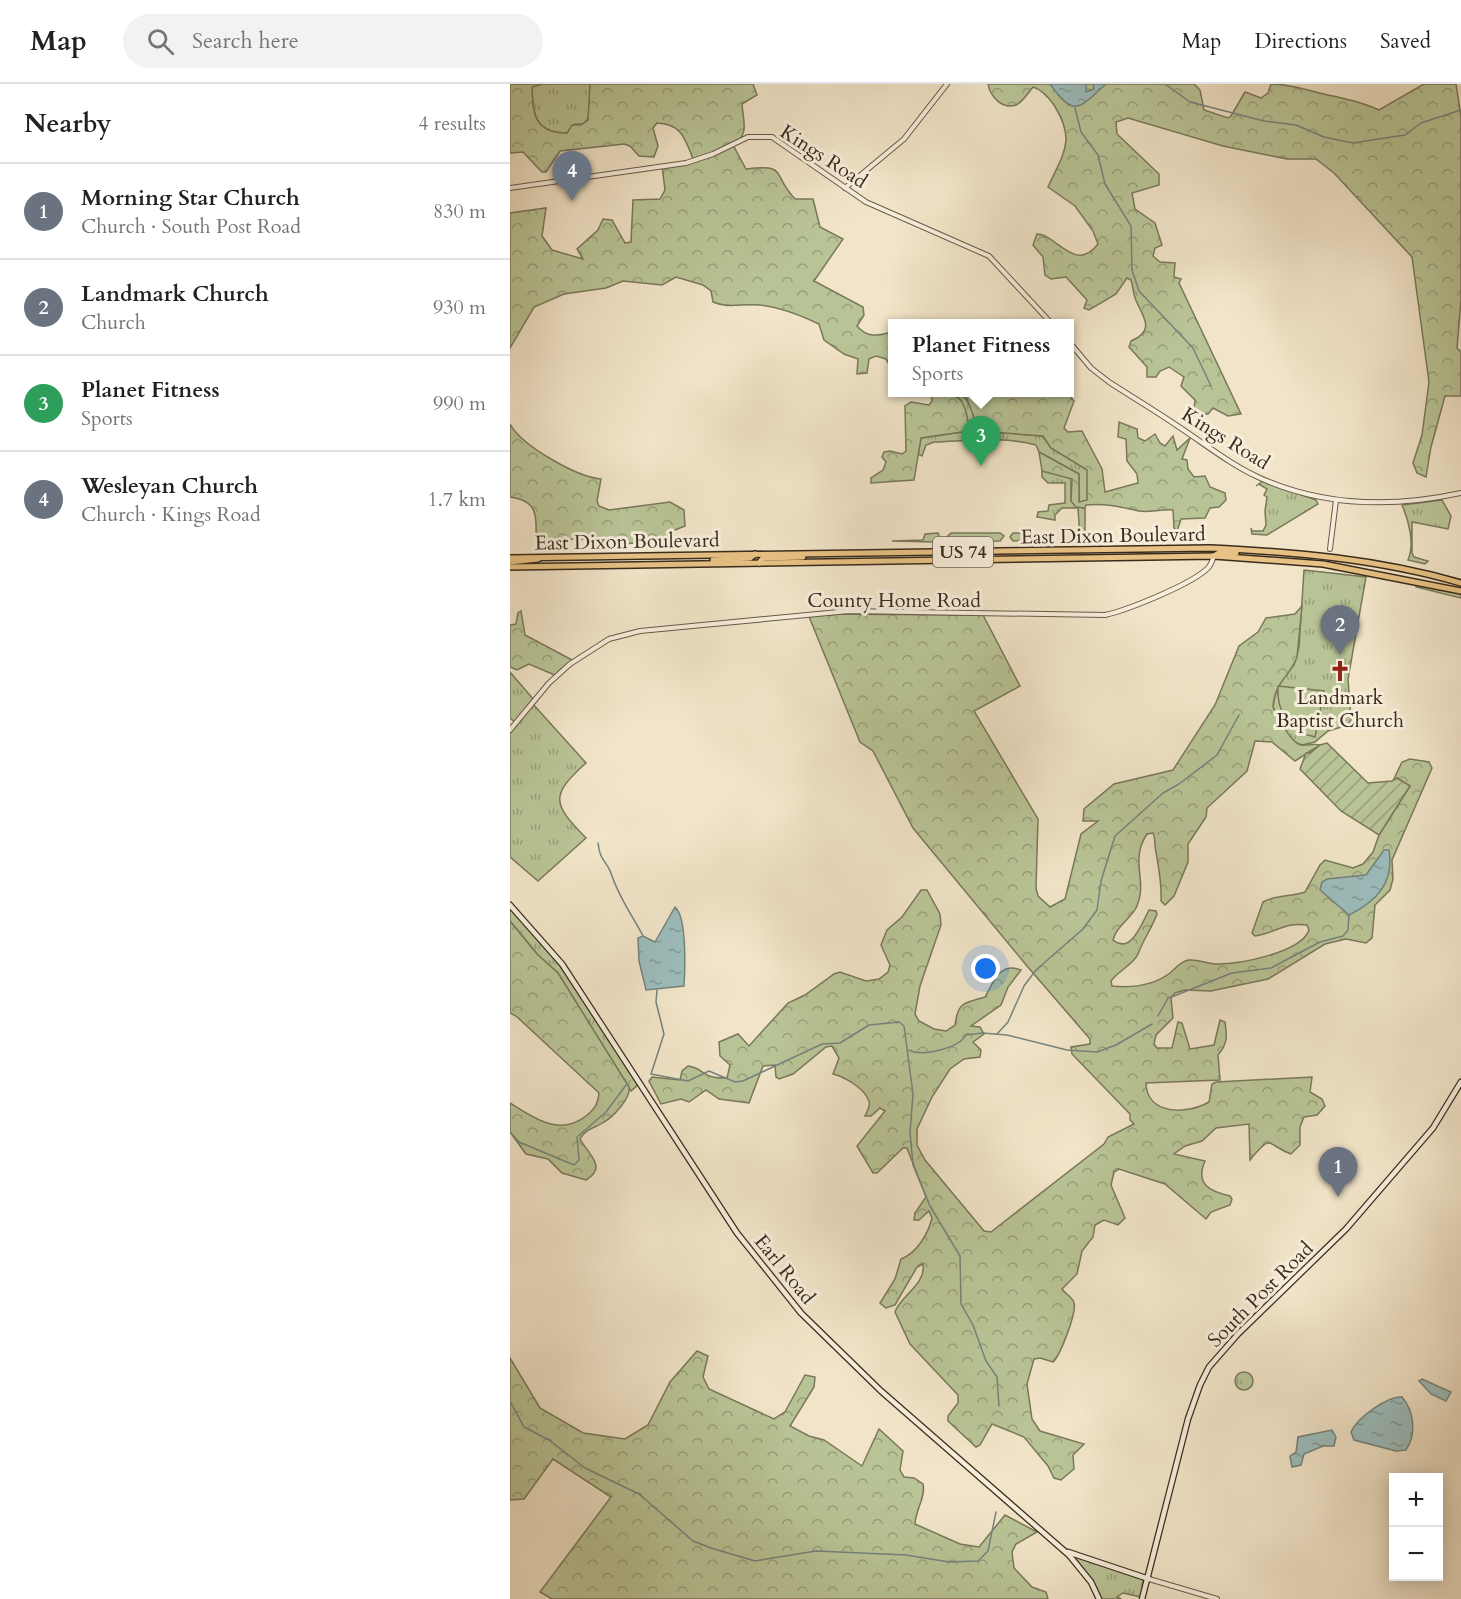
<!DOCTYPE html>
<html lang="en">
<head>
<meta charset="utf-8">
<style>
  body { margin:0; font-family:Cardo,serif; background:#f2f2f2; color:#202124 }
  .controls { position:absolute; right:18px; bottom:18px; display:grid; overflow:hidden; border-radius:0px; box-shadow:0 3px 15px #0003 }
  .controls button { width:54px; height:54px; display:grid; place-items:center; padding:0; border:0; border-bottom:2px solid #e0e0e0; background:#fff; color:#202124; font:30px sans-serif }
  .you { position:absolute; left:476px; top:885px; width:21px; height:21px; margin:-15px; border:4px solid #fff; border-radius:50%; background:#1a73e8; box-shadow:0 0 0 9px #1a73e833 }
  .badge { display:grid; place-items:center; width:39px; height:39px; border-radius:50%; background:#0f766e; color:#fff; font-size:20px; font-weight:700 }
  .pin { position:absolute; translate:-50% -50px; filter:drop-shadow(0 2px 3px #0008) }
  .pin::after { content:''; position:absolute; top:32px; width:21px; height:18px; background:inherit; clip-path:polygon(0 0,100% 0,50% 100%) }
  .popup { position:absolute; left:378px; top:235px; width:186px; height:78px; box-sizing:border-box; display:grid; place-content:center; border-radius:0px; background:#fff; filter:drop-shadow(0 2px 4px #0005); font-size:20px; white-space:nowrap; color:#757577 }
  .popup b { font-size:22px; color:#202124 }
  .popup::after { content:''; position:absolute; left:50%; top:100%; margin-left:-12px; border:12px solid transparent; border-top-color:#fff }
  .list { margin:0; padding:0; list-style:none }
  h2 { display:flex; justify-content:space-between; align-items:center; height:78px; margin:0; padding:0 24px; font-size:26px }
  h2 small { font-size:20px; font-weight:400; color:#757577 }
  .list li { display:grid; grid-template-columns:39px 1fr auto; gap:18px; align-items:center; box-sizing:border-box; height:96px; padding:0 24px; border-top:2px solid #e0e0e0 }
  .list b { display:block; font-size:22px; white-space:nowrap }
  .list p { margin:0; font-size:20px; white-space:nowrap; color:#757577 }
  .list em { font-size:20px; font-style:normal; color:#757577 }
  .icon { flex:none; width:33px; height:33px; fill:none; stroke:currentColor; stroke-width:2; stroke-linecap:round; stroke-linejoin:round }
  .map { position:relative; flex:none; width:951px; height:1515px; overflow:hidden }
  header { display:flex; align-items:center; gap:36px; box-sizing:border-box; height:84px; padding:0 30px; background:#fff; border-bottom:2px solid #e0e0e0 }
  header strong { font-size:28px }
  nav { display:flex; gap:33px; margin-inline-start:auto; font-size:21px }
  .search { width:420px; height:54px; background:#f2f2f2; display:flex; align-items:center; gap:15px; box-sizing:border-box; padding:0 21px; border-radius:33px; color:#757577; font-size:22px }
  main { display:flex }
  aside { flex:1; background:#fff }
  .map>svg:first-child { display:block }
  .grass { fill:url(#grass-tufts); stroke:#79785a; stroke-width:1.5 }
  .forest { fill:url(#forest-crowns); stroke:#79785a; stroke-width:1.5 }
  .garden { fill:url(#garden-furrows); stroke:#79785a; stroke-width:1.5 }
  .pitch { fill:#b9c496; stroke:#79785a; stroke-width:1.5 }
  .water { fill:url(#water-ripples); stroke:#74837d; stroke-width:1.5 }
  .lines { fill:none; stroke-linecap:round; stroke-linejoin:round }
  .stream { stroke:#74837d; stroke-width:1.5 }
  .tertiary-casing { stroke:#675a48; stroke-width:6 }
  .secondary-casing { stroke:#392c1d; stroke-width:7 }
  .trunk-casing { stroke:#392c1d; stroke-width:8 }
  .tertiary { stroke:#f6eddb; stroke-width:4 }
  .secondary { stroke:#f6eddb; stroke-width:4.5 }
  .trunk { stroke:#e8c284; stroke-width:5 }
  .labels { text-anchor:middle; stroke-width:6; stroke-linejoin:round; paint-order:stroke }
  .shield { fill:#f6eddb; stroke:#726656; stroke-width:1.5 }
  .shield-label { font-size:18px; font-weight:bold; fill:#392c1d }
  .street-label { font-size:20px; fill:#392c1d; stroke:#f6eddb }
  .poi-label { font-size:20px; fill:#392c1d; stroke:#f6eddb }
</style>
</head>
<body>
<header>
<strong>Map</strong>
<div class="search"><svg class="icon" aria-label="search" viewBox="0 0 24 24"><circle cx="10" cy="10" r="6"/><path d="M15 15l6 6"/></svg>Search here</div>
<nav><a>Map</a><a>Directions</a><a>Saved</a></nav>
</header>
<main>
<aside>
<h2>Nearby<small>4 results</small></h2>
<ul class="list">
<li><span class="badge" style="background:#6b7280">1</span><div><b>Morning Star Church</b><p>Church · South Post Road</p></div><em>830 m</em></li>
<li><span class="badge" style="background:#6b7280">2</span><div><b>Landmark Church</b><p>Church</p></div><em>930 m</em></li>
<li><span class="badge" style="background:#2e9e5b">3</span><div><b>Planet Fitness</b><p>Sports</p></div><em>990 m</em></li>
<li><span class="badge" style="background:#6b7280">4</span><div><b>Wesleyan Church</b><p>Church · Kings Road</p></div><em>1.7 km</em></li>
</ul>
</aside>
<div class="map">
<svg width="951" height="1515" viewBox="0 0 951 1515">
  <defs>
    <pattern id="grass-tufts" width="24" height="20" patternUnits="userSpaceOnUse" patternTransform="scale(1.5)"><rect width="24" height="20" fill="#b9c496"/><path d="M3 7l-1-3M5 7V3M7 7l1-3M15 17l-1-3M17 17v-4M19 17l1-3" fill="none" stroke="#979f7a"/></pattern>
    <pattern id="forest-crowns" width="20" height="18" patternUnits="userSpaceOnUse" patternTransform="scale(1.5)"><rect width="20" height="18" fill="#b9c496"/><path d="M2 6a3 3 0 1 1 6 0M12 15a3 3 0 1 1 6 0" fill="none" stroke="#979f7a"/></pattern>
    <pattern id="garden-furrows" width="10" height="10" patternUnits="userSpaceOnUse" patternTransform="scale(1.5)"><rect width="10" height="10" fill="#b9c496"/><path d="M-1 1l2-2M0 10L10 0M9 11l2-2" fill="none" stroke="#979f7a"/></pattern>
    <pattern id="water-ripples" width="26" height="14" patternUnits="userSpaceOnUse" patternTransform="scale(1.5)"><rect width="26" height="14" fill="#9cbdbd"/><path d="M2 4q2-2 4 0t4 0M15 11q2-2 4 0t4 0" fill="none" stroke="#809a99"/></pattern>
  </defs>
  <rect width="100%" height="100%" fill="#f1e4c8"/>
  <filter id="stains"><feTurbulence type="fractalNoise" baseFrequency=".00333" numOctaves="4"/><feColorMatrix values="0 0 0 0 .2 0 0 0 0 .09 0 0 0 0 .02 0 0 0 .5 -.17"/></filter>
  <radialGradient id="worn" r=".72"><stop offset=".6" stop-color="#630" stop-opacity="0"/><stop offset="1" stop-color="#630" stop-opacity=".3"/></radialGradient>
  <!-- grass -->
  <g class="grass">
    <path d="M26,0H80V29L75,40H65L57,49C24,49 23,30 22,3Z"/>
    <path d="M443,309C460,309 463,332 469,347L533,352L541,364L578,386L577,417L569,418V390L529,368L526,361C494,352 457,357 424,358L416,361L412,372L408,370L411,354L459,347L451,316Z"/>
    <path d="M532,387L561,393V417L575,425V456L570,455L568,424H552L545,431V436L527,433L528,428L538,427L539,421L555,419V399H538L532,393Z"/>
    <path d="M753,397L806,416L808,420L757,451L742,450L741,444L742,447H753L756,441L755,427L757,413L754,411L757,405L749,400L746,402Z"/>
    <path d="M932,416L941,432L938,445L902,438V469L904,473L918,477L915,480L898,476C905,460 899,437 892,421Z"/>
    <path d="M428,449L430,454L425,458L382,457L413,456L415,450Z"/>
    <path d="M441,449H490L494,452L490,457L441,458L436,454Z"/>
    <path d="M503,449H526L527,453H540V450L541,455L503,457L500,453Z"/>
    <path d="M794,486L856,493L838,595L841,637L838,641L818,647L805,658L792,661L782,657L763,623L767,600L784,581L789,563Z"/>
    <path d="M906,499L951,509V514L906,503Z"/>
    <path d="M0,588L24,616L22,619L76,679C39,712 43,720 76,754L28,797L0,773V646L6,639L0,634Z"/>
    <path d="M0,821L38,861L130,999L121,1007L48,889L27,870L0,837Z"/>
    <circle cx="734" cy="1297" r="9"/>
    <path d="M568,1473L633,1495L631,1513L613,1509L607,1513L611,1515H590L580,1493L566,1476Z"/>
  </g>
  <!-- forest -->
  <g class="forest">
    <path d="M0,0H33L22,3C23,30 24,49 57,49L62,41H71L78,36L80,0H243L247,11L232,20C233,37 240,50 223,61L236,85C279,80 261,90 285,115H303L310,143L333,155L304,197L353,223L354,231L347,242C357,254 368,252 382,248V285L376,275L366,272L359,275L357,289L347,290L348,275L334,270L314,256L309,240C290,231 271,223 250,221C233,219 219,225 203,218L201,207L193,201L166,193L152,201L113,197L96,204L54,210L24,223L0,264V129L36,124L32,152L42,166L73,175L67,165L88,146L93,135L102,136L115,159L121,158L123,116L150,115L155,106L152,82L184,77C175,56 173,40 147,39L143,44L148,62L144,73L129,72L120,62L114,60L50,67L36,88H32L13,68L0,69Z"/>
    <path d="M478,0H684L690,6L694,26L718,34L721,32L735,8L751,14L758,9L761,0C784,0 801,8 823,12C840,16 853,18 869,26L914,0H946L951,33V216L947,264L951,268V312H935L921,363L916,393L907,389L903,379L912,351L919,298L902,173L824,89L806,75H777L713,62L618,34L606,38L607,50L649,90V101L622,109L625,125L645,139L652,161L645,164L643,172L650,178L665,179L664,193L671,195L669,199L731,330L718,332L703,324L698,330L687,331L684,326L685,316L671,302L674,293L659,283L650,287L646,293H637V283L619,263L621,257C647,246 632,232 625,214C623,208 623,202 621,196L617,194L606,210L579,226L574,224L577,216L556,193L541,195L535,191L533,173L523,161L527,150C546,150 565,190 588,160L583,147L565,122L538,103C554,68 566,56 544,21C539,14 531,5 523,3C518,9 512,19 506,21C492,26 480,12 478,0Z"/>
    <path d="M556,308L564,317L554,344L558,348L572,347L592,385L595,408L628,399L627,390L617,377L616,355L608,353L609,338L627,345L628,354L635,357L645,350L650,359L655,362L663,352L667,366L680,354L672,375L677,376L678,385L684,393L695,392L700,403L715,409L716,416L709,423L700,424L695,434L671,435L667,447L664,444L663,426C652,425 637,429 629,427C612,423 594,419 576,421L575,424L566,423L561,417L562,395L532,387L529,368L569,390V418L577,416V386L541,364L533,352L469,347L456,312L451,309Z"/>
    <path d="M421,309C452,308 456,317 459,347L411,354L404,396L361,399V394L373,386L376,378L372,373L374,368L380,367L392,370L396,367L395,322L401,318L419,321L422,317Z"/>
    <path d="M0,340C12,362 67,393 91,395L87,417L89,422L99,426L160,418L174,426L175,442L160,448L152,457L97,461L73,455L35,456L26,448C27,426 23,416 0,413Z"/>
    <path d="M792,522L787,573C779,595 765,596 763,623C766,631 782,660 791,661C798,662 803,659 810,661L785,677L762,658L745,657L737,687L697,724L696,733L678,760V778L664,812L655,821L651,817C652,799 649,786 646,768C644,761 646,755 643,749L637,750C619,777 638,796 627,822C622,834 606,842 603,856C621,871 632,839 639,826L646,827L647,830C642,844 633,856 628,870C625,879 607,888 601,897L602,902C622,904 644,901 660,889C666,884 671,877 679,876C688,875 698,880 707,880C729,880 791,869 799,846L797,841C773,838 766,849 745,852L742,849L753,818C764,811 781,813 795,808L810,781L815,776L843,784L853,780L863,768L869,751L900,702L887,694L883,697L892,678L900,675L919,678L922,684L882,776L883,795L880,806L865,821L862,854L856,859L836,855L815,860L758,895L701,907L675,906L665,909L661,914L663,934L646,951L644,960L647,964H662L668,938L672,939L680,965L704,961L710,936L715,938C717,951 718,960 708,971L710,996L636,999C637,1031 676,1031 699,1018L702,1000L706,998L802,993L800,1008L812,1015L815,1022L807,1031L794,1033L790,1043V1061L781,1070C756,1061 763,1048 740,1076L739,1040L706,1044L692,1057L675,1062L664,1070L695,1077C685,1100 699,1107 720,1112L722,1115L720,1121L701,1128L696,1135L655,1100L609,1085L604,1088L601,1101L615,1134L608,1141L594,1136L585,1141L583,1153L572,1167L567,1190L552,1205C555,1210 563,1213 564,1219C567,1228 550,1272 543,1278L530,1274L524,1275L517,1300L522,1335L530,1347L574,1360L563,1371L564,1385L551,1396L544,1394L538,1382L514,1353L482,1340L470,1361L466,1363L438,1337V1332L448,1319V1311L400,1260L385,1228C391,1211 416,1201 413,1180L407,1183L385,1221L376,1224L370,1219L385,1195L391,1175C407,1169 418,1150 422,1134L419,1127L409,1136H404L405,1129L416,1113L397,1064H393L367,1089H363L347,1062L375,1027L370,1024L361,1032H355C357,1027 361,1022 359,1017C354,1004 335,993 323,990L329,974L322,962L316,963L283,990L269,995L266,993L265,981L253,982L239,1019L209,1015L196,1006L179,1018L171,1015L151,1020L139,997L142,993L170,996L172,987L178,982C195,984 190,995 217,994L220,981L210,972L209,958L228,950L239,962L278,919L295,911L324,890L330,888L356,897L369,895L378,888L380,881L371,861L377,846L392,833L411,806H417L430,830L431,841L410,902L405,930L409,937L424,945L436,947L445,941C448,917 455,919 475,913C483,900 489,877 511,886L498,903L491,921L461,942L470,943L474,950L463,958L471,966L470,973L454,975L440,985L422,1013L407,1045V1061L415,1076L474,1147L481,1148L594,1060L598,1053L624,1040L620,1036V1030L562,970L561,963L580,960V955L517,882L403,744L363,667L350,658L298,530L473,531L510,602L464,627L528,735L526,804L528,812L540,823L555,815L571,750L588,737H573L574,725L604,700L663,686L705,621L729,562L748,548L756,534L785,530Z"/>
    <path d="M11,527L15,551L64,577L47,592L19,580L7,586L0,583V541L6,540L8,529Z"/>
    <path d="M0,837L27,870L48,889L119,1003C121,1014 103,1033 94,1038C84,1045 76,1044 70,1055C78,1070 98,1083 76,1096L52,1089L38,1075L16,1070L0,1048V1019C24,1034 49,1053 76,1032C84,1026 88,1020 89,1009L6,932L0,929Z"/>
    <path d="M187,1267L198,1272L193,1293L199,1305L264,1335L275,1328L295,1291L305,1293L304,1303L280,1342L299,1352L314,1356L352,1382L369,1345L393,1367L390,1386L394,1393L404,1394L413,1400C416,1413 405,1427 405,1440L450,1460L469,1463L495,1431L527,1448L506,1460L502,1468L504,1484L522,1503L536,1508L538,1515H42L30,1508L101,1413L43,1375L14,1415L0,1416V1274L30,1324L73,1349L115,1355L138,1341L160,1298Z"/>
  </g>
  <!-- garden -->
  <path class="garden" d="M817,659L858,699L882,697L887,694L900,702L869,751L831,727L790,685L796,669H800L810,661Z"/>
  <!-- pitch -->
  <path class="pitch" d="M768,602L814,607L805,653C780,648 766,627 768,602Z"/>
  <!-- water -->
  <g class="water">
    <path d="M540,0H576V8L584,5L583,0H596C569,24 565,35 540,0Z"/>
    <path d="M874,766H879C884,799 867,817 839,831L810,806L812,798L817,795L856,791Z"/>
    <path d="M165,823C177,832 175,886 174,902L136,906L129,877L128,854L133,852L145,858Z"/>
    <path d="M912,1295L941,1308L936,1317L921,1310L909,1297Z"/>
    <path d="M892,1313C904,1327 907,1350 896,1366L886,1367L844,1356L841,1348C847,1334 877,1312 892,1313Z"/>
    <path d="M822,1346L826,1353L824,1362H813L794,1370L791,1381L782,1383L780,1372L786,1368L788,1353Z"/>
  </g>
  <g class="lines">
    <!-- stream -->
    <g class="stream">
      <path d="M655,0L680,18L754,37L786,41L814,53L843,59L895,51L911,39L951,26"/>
      <path d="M565,24L571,48L588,71L595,100L621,142L622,186L629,207L683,264L701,302"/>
      <path d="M88,759C90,777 96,776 101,789C108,812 122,831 133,852"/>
      <path d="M147,906L146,918L154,950L141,990L178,997L199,987L225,998L233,997L312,960L330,959L359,941L389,938L394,942L403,1010L400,1048L403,1081L420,1122L450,1172L451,1220L463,1241L476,1277L487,1293L489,1322"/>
      <path d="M648,932L658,914L664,912L722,889L761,884L810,858L833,852L838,846L839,831"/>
      <path d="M487,950L498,938L514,902L526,886L573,845L587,826L591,797L605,752L653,709L669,700L707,671L729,631"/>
      <path d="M399,966C412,973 449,964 456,951L472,949L497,951L557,966L587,968L606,961L642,940"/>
      <path d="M0,1048L9,1058L64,1081L69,1076L67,1053L96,1028L116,1001"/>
      <path d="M0,1317L14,1343L39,1356L75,1384L129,1410L183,1457L201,1464L245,1477L306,1467L396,1471L439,1478L468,1477L478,1467L486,1428"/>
    </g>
    <defs>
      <g id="tertiary">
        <path d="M0,104L176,79L203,70L238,53H262L356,118L479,172L542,240"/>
        <path d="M335,104L394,55L437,0"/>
        <path d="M560,259L581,284L599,298C622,313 646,327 669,343C695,360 721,381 750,394C815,423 882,424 951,409"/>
        <path d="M820,465L826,416"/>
        <path d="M0,646L39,599L60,580L99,555L130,547L339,527L595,531C618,526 682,500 698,484C701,481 702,477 704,472"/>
        <path d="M639,1495L707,1515"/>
      </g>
      <g id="secondary">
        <path d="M0,821L52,880L227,1149L291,1229L371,1307L559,1471L581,1498L589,1515"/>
        <path d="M558,1468L639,1495"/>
        <path d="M632,1515L678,1335L690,1301L699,1283L728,1250L836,1145L923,1044L951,998"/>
      </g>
      <g id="trunk">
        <path d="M704,472L709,469H726"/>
        <path d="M0,474L700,464C785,468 869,475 951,499"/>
        <path d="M203,476L240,474L245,470"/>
        <path d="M0,478L28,475"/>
        <path d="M249,479L253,474L293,473"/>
        <path d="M0,483L704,472L813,480L951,507"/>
      </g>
    </defs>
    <!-- tertiary casing -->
    <use href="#tertiary" class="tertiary-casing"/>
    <!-- secondary casing -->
    <use href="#secondary" class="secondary-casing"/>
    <!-- trunk casing -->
    <use href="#trunk" class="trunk-casing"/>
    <!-- tertiary -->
    <use href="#tertiary" class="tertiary"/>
    <!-- secondary -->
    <use href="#secondary" class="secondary"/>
    <!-- trunk -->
    <use href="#trunk" class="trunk"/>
  </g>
  <!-- icons -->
  <defs>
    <symbol id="church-bare" viewBox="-9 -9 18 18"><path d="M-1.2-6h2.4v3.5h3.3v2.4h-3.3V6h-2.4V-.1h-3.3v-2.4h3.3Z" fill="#8f2418" stroke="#f6eddb" stroke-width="2.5" paint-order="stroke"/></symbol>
  </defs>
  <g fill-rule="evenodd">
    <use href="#church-bare" x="815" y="572" width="30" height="30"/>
  </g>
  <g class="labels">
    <!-- shield labels -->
    <rect class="shield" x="423" y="453" width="60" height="30" rx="4.5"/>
    <g class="shield-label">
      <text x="453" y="474">US 74</text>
    </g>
    <!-- street labels -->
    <g class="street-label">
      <text transform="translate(314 72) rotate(33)" y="7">Kings Road</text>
      <text transform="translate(716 354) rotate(32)" y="7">Kings Road</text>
      <text transform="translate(603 451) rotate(-1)" y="7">East Dixon Boulevard</text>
      <text transform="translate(117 457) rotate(-1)" y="7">East Dixon Boulevard</text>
      <text x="384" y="523">County Home Road</text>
      <text transform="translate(275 1185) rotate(51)" y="7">Earl Road</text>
      <text transform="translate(750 1210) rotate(-45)" y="7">South Post Road</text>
    </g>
    <!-- poi labels -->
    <g class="poi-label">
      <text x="830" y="620">Landmark<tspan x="830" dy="23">Baptist Church</tspan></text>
    </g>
  </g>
  <rect width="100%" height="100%" filter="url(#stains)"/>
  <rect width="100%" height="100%" fill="url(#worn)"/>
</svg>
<div class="controls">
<button>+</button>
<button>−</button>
</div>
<div class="you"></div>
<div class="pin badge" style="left:828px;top:1113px;background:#6b7280">1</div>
<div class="pin badge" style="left:830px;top:571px;background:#6b7280">2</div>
<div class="pin badge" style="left:471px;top:382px;background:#2e9e5b">3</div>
<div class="popup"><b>Planet Fitness</b>Sports</div>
<div class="pin badge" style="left:62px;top:117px;background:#6b7280">4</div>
</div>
</main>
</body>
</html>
